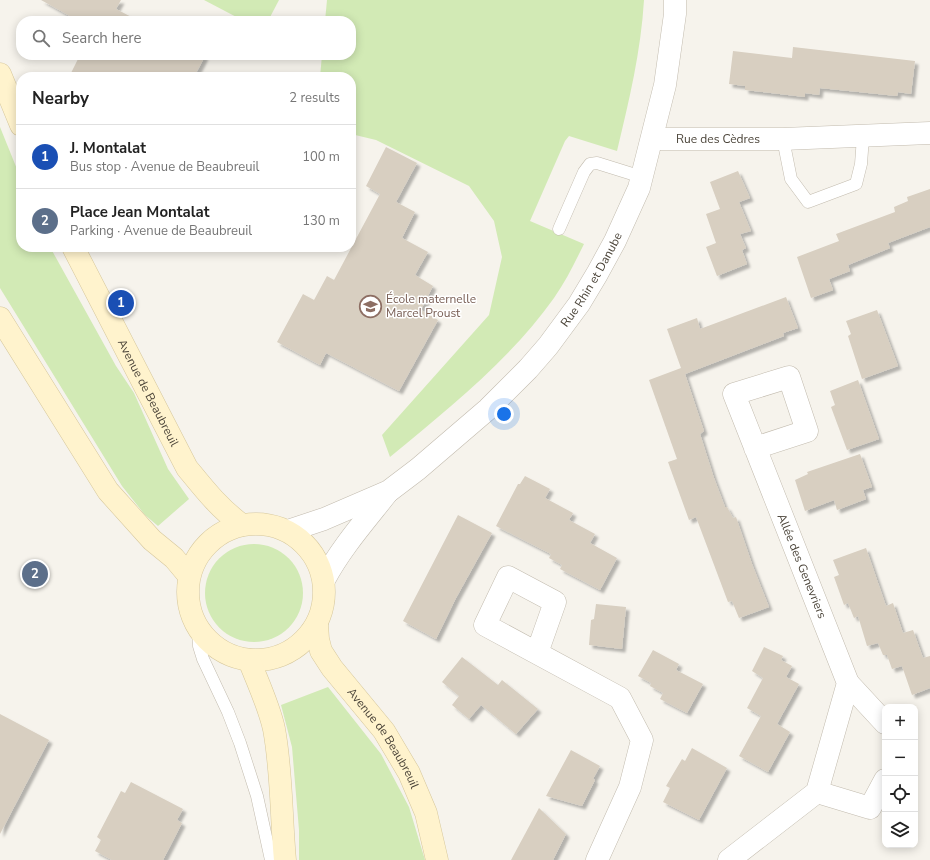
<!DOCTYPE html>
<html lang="en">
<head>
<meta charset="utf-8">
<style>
  body { margin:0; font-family:"Nunito Sans",sans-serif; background:#f6f6f6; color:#222 }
  .controls { position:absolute; right:12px; bottom:12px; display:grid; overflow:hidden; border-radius:8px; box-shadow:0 2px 10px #0003 }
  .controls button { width:36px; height:36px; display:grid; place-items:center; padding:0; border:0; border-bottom:1px solid #e0e0e0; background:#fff; color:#222; font:20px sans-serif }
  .you { position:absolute; left:504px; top:414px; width:14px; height:14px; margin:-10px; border:3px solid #fff; border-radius:50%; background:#1a73e8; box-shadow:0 0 0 6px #1a73e833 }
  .badge { display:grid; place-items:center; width:26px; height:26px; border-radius:50%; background:#1a73e8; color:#fff; font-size:13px; font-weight:700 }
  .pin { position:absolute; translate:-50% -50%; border:2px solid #fff; box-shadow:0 1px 4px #0006 }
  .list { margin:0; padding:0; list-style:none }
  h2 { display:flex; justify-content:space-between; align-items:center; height:52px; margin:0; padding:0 16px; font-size:17px }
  h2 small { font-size:13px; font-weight:400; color:#767676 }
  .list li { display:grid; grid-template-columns:26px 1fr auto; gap:12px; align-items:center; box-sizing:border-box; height:64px; padding:0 16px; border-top:1px solid #e0e0e0 }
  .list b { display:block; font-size:15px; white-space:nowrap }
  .list p { margin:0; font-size:13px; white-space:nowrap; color:#767676 }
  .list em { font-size:13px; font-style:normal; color:#767676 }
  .icon { flex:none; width:22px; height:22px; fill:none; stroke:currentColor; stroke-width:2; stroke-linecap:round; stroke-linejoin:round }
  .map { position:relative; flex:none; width:930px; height:860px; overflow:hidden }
  .search { position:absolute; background:#fff; box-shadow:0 2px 10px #0003; left:16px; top:16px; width:340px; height:44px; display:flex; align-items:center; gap:10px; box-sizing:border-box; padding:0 14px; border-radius:16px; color:#767676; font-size:15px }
  .panel { position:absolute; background:#fff; box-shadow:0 2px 10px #0003; left:16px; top:72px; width:340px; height:180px; border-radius:16px }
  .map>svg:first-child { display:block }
  .green { fill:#d2eab5 }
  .building { fill:#d8cfc1; filter:url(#shadow) }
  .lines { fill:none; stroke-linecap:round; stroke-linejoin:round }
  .service-casing { stroke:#c2bbae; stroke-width:13 }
  .minor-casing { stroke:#c2bbae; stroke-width:23 }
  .secondary-casing { stroke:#d6c79b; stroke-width:23 }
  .service { stroke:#fff; stroke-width:12 }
  .minor { stroke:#fff; stroke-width:22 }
  .secondary { stroke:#fff3cd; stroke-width:22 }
  .labels { text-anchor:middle; stroke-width:3; stroke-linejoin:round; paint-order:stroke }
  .street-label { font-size:12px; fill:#4b4439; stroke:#fff }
  .education-label { font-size:12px; fill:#785e54; stroke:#fff; text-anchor:start }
</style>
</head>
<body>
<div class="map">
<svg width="930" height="860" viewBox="0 0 930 860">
  <defs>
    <filter id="shadow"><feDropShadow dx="3.5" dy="3.5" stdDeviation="1" flood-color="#0004"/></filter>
  </defs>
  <rect width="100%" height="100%" fill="#f6f3ec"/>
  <!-- green -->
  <g class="green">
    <path d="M204,0H279L268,21H244Z"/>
    <path d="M327,0H644C641,51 629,101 617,151L569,136L565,141L530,221L584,244C575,262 566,281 554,298C510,360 448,409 390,457L382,435L489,315L502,257L494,221L469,186L376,140L351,134V77H320L322,55H351V21H325Z"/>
    <path d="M0,127L21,179V247H50L116,366L134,393L168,469L189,499L158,526L145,515L122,486L0,288Z"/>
    <circle cx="254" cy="593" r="49"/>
    <path d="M328,687L381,754L409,807L425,860H299V830L292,747L281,705Z"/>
  </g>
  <!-- building -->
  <g class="building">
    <path d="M41,0H121L116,9L139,21H79Z"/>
    <path d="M793,47L915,61L911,94L898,92L897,96L820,88L819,95L805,93V97L745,90V86L729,84L733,51L792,58Z"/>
    <path d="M80,55H203L205,56L194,77H69Z"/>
    <path d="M386,147L417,163L396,202L415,212L402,238L428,252L415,275L433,286L421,310L438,320L399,391L326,353L320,365L277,342L303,294L314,300L327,276L334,280L380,194L366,186Z"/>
    <path d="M738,171L750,198L739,202L751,231L740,234L746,248L742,250L747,264L717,276L706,247L716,243L706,214L720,209L710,182Z"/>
    <path d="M930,189V227L888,243L890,248L848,265L850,271L829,279L833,290L811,298L797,257L839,241L836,234L895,212L894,207L908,201L907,197Z"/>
    <path d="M786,297L798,328L783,333L784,336L685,374L704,431L700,434L714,478L725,507H727L733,518L736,517L752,564L769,607L739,618L732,601L728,602L696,517L689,520L668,462L677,459L649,380L681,368L667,329L697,318L700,329Z"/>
    <path d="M877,310L898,366L862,379L848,336L851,334L846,321Z"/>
    <path d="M858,380L879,439L847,450L831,407L835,405L830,391Z"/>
    <path d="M860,454L872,487L863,490L866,499L837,510L834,500L805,511L795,480L808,474L807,472Z"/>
    <path d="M525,476L550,489L545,498L573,513L569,520L595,534L590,543L617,558L600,590L560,569L562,565L549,558L551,554L496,526L518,484H520Z"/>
    <path d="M458,515L492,533L456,598L436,639L403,621Z"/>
    <path d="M866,548L886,606L893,603L903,633L913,630L923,658L930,656V688L912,695L902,666L892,669L887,655H883L878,643L867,646L858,616L854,618L848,603L844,605L834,577L839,575L833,560Z"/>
    <path d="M596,604L626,607L622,649L589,645L591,620L594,619Z"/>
    <path d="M764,647L783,656L781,660L792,666L786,677L799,684L777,724L790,732L768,772L739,756L761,716L747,708L763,678L752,671Z"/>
    <path d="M653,650L679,664L676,670L703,684L687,713L660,699L663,693L650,686L651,683L638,676Z"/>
    <path d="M462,657L498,685L502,680L538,709L516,734L481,705L469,719L452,705L459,696L442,682Z"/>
    <path d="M0,714L49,740L0,834Z"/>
    <path d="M692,748L727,768L699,820L663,802L670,788L666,786L682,759L685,761Z"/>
    <path d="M571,750L600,766L593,779L595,780L582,806L546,796Z"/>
    <path d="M131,782L183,809L177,820L182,823L163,860H112L95,851L101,840L97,837L121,791L125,793Z"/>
    <path d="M539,808L566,834L553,860H511Z"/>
  </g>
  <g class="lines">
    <defs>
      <g id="service">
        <path d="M783,139L791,179L808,202L856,184L861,164L863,137"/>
        <path d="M559,229L584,172L590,164L597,163L642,177"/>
        <path d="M198,630L199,646L203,659L228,712L240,743L257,796L271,860"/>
      </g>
      <g id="minor">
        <path id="s1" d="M652,139H783L930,133"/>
        <path id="s2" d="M288,531L324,519L389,491L418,469L488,409L528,369L548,346L579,304L597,274L615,241L639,188L665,85L675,14V0"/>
        <path d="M324,580C341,548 365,521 387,493"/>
        <path d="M537,653L555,602L508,577L485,625L620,698L642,740L630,787L597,860"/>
        <path d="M848,683L885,723"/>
        <path d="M817,792L870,808L885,780"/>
        <path d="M729,860L817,792L848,683L734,394L789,377L807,431L755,448"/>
      </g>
      <g id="secondary">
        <path d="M0,74L21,125"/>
        <path id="s3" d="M73,247L187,468C205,490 219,508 242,525"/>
        <path d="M0,318L108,491L152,540L174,558L189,576"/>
        <circle cx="256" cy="592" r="68"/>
        <path id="s4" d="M317,624L318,639L321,651L332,668L384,731L409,773L426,813L437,860"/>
        <path d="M249,660C258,683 269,706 274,729C282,772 281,817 285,860"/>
      </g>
    </defs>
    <!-- service casing -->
    <use href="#service" class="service-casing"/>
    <!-- minor casing -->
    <use href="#minor" class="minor-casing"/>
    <!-- secondary casing -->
    <use href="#secondary" class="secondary-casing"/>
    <!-- service -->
    <use href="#service" class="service"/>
    <!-- minor -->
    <use href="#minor" class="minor"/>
    <!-- secondary -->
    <use href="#secondary" class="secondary"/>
  </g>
  <!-- icons -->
  <defs>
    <symbol id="school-ring" viewBox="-11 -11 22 22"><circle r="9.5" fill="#fff" stroke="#8d6e63" stroke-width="1.5"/><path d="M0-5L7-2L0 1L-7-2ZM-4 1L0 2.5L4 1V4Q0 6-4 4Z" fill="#8d6e63"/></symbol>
  </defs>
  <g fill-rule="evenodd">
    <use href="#school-ring" x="358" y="294" width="25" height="25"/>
  </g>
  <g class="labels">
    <!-- street labels -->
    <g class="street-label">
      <text dy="4" stroke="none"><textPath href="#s1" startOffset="66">Rue des Cèdres</textPath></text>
      <text dy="4" stroke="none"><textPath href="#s2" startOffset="404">Rue Rhin et Danube</textPath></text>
      <text dy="4" stroke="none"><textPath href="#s3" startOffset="164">Avenue de Beaubreuil</textPath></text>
      <text transform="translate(802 566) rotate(68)" y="4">Allée des Genevriers</text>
      <text dy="4" stroke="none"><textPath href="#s4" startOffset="135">Avenue de Beaubreuil</textPath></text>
    </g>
    <!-- education labels -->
    <g class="education-label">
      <text x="386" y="303">École maternelle<tspan x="386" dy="14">Marcel Proust</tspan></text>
    </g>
  </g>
</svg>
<div class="controls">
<button>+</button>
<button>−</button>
<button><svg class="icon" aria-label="locate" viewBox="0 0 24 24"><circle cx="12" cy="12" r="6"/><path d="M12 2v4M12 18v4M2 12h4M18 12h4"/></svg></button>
<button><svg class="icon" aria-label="layers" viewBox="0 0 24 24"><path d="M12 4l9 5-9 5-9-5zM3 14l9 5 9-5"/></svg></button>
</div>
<div class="you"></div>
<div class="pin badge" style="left:121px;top:303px;background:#1a4fb4">1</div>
<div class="pin badge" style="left:35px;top:574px;background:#5c6f8a">2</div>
<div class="search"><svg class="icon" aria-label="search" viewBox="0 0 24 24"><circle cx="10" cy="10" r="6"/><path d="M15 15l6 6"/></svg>Search here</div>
<section class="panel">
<h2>Nearby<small>2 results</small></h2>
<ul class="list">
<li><span class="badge" style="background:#1a4fb4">1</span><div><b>J. Montalat</b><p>Bus stop · Avenue de Beaubreuil</p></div><em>100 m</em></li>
<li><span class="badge" style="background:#5c6f8a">2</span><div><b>Place Jean Montalat</b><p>Parking · Avenue de Beaubreuil</p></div><em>130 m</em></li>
</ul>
</section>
</div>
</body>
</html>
